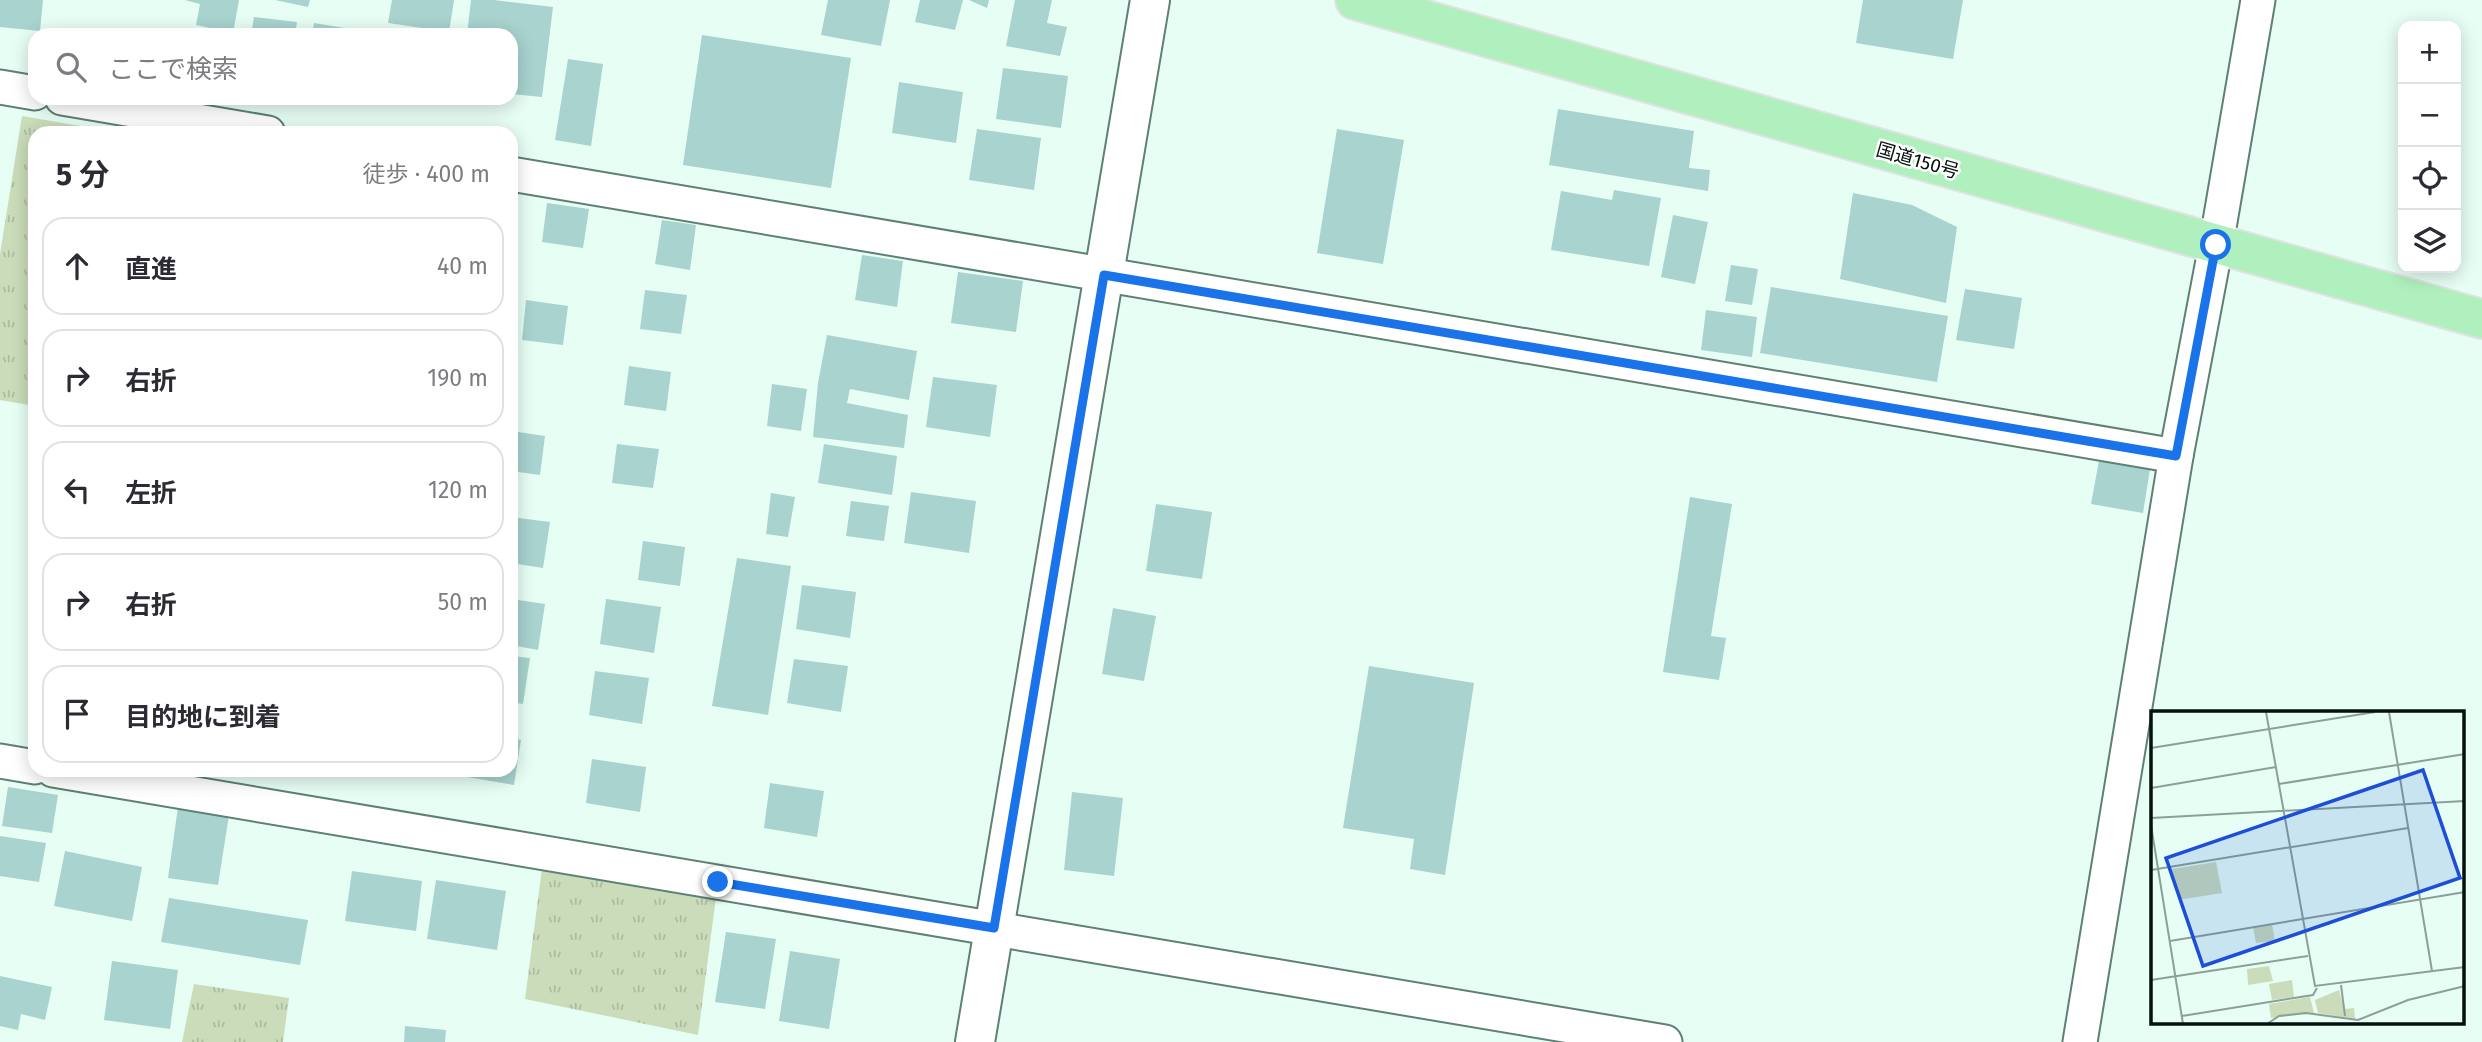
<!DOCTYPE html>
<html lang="ja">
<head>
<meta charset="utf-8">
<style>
  body { margin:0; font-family:"Fira Sans","Noto Sans JP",sans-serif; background:#f2f2f3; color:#2b2b33 }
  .controls { position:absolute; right:21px; top:21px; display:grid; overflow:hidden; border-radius:14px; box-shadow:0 4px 18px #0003 }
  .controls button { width:63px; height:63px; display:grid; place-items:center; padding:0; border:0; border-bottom:2px solid #e1e1e2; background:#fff; color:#2b2b33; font:35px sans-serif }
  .stop { position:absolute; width:21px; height:21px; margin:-16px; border:5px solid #1a73e8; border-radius:50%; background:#fff }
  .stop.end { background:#1a73e8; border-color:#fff; box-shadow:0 2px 7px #0008 }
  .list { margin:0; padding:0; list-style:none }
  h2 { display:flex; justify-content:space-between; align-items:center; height:91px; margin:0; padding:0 28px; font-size:30px }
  h2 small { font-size:23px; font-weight:400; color:#7c7c81 }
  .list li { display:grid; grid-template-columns:46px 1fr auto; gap:21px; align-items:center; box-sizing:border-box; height:98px; margin:0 14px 14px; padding:0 14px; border:2px solid #e1e1e2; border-radius:21px }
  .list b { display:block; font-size:26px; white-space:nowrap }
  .list em { font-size:23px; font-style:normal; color:#7c7c81 }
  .icon { flex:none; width:38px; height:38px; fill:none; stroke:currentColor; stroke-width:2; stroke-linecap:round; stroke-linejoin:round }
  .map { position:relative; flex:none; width:2482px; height:1042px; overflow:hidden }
  .search { position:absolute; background:#fff; box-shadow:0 4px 18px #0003; left:28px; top:28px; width:490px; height:77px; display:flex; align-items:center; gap:18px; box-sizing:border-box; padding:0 24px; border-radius:21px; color:#7c7c81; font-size:26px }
  .panel { position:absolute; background:#fff; box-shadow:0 4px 18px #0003; left:28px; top:126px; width:490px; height:651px; border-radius:21px }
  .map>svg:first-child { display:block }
  .grass { fill:url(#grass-tufts) }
  .building { fill:#a8d3cf }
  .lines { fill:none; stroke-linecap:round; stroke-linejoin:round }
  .minor-casing { stroke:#5e8174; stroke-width:37 }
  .tertiary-casing { stroke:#5e8174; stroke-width:42 }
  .trunk-casing { stroke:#e1e2e2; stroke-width:42 }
  .minor { stroke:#fff; stroke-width:33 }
  .tertiary { stroke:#fff; stroke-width:38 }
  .trunk { stroke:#b0f0be; stroke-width:38 }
  .route { stroke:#1a73e8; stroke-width:9 }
  .labels { text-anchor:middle; stroke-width:5; stroke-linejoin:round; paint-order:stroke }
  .street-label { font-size:19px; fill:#04110c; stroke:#fff }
  .inset-road { fill:none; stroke:#8c9f98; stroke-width:2 }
  .view { fill:#1d4ed8; fill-opacity:0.15; stroke:#1d4ed8; stroke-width:3.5 }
  .inset-edge { fill:none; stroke:#04110c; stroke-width:3.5 }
</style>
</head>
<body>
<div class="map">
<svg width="2482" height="1042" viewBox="0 0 2482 1042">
  <defs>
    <pattern id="grass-tufts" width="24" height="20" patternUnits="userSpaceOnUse" patternTransform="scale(1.75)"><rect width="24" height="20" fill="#cadcba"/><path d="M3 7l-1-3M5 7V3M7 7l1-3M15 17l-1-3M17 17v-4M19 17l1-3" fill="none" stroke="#acbc9f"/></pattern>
  </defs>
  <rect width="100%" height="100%" fill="#e7fef5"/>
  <!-- grass -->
  <g class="grass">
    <path d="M22,116L121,133H35V406L0,400V254Z"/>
    <path d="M544,853L718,882L698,1035L525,999Z"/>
    <path d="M194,984L289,998L283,1042H182Z"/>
  </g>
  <!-- building -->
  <g class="building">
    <path d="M0,0H43L40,31L0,27Z"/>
    <path d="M185,0H239L233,33L196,25L200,4Z"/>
    <path d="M275,0H310L308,7Z"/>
    <path d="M392,0H454L449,32L388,23Z"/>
    <path d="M471,0H494L553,7L542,97L511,94V35H467Z"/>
    <path d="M828,0H890L881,46L821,35Z"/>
    <path d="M920,0H963L955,30L915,22Z"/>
    <path d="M969,0H989L987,8Z"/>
    <path d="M1015,0H1052L1047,23L1067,27L1060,56L1006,46Z"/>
    <path d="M1863,0H1963L1953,59L1856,43Z"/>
    <path d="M254,17L297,22L295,35H251Z"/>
    <path d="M314,23L363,31V35H312Z"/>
    <path d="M702,35L851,58L831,188L683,165Z"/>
    <path d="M568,59L603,64L591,146L555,140Z"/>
    <path d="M1003,68L1068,76L1061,128L996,119Z"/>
    <path d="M899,82L963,92L956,143L892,133Z"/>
    <path d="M1558,109L1694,131L1689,168L1710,170L1708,191L1549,165Z"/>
    <path d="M977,129L1041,138L1034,190L969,180Z"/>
    <path d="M1337,129L1404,140L1383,264L1317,253Z"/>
    <path d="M1614,190L1661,198L1649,266L1551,250L1561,191L1612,200Z"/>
    <path d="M1853,193L1912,205L1957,227L1946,303L1840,279Z"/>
    <path d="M547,203L589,209L583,248L542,242Z"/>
    <path d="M1673,215L1708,222L1695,284L1661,277Z"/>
    <path d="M662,220L696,225L690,270L655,264Z"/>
    <path d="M862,255L903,261L897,307L855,300Z"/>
    <path d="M1731,265L1758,269L1752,305L1725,301Z"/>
    <path d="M958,272L1023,281L1016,332L951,323Z"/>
    <path d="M1771,287L1948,316L1937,382L1760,353Z"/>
    <path d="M1965,289L2022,298L2014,349L1956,340Z"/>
    <path d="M645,290L687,295L681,334L640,329Z"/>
    <path d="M526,300L568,306L563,345L522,340Z"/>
    <path d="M1706,310L1757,317L1752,357L1701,350Z"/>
    <path d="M827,335L917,351L909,400L850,389L847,403L908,415L904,448L813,437L818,383Z"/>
    <path d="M629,366L671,372L666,411L624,405Z"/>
    <path d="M933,377L997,385L990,437L926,427Z"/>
    <path d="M772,384L807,389L801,431L767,426Z"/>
    <path d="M511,431L545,436L540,475L511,471Z"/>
    <path d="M617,444L659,449L653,488L612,483Z"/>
    <path d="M824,444L897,456L892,495L818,483Z"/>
    <path d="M2100,455L2151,463L2143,513L2091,504Z"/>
    <path d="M911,492L976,501L969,553L904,543Z"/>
    <path d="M771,493L795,497L788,537L766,534Z"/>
    <path d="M1690,497L1732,504L1711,636L1726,638L1719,680L1663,672Z"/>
    <path d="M851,501L889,506L884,541L846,536Z"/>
    <path d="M1156,504L1212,512L1202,579L1146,571Z"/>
    <path d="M511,517L550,522L543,568L511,563Z"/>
    <path d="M643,541L685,547L680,586L638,580Z"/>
    <path d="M737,558L791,566L768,715L712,706Z"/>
    <path d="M802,585L856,592L850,638L796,629Z"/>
    <path d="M511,599L545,604L538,650L511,645Z"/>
    <path d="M606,599L661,607L654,653L600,644Z"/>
    <path d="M1113,608L1156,616L1144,681L1102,674Z"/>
    <path d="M511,656L530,658L523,704L511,702Z"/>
    <path d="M794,659L848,666L841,712L787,703Z"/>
    <path d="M1369,666L1474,683L1445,875L1410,869L1414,839L1343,828Z"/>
    <path d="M595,671L649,678L642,724L589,715Z"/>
    <path d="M511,738L521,740L514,785L461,776L462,770H511Z"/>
    <path d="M592,759L646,767L640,812L586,803Z"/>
    <path d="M770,783L824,791L817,837L764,828Z"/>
    <path d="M8,787L58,795L52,833L2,826Z"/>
    <path d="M1072,792L1123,798L1114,876L1064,870Z"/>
    <path d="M178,807L229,815L218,885L168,878Z"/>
    <path d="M0,836L46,843L39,882L0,876Z"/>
    <path d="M65,851L142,867L132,921L54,906Z"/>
    <path d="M352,871L422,881L416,931L345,921Z"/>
    <path d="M436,880L506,891L497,950L427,939Z"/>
    <path d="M169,898L308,920L300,965L161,942Z"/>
    <path d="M726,932L776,939L765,1009L715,1002Z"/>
    <path d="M790,951L840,959L829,1029L779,1021Z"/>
    <path d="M112,961L178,970L170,1029L104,1020Z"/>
    <path d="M0,976L52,987L45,1020L21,1014L18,1030L0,1026Z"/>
    <path d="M405,1026L446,1030L445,1042H404Z"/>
  </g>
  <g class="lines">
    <defs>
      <g id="minor">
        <path d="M0,87L35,93"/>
        <path d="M62,98L268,133"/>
        <path d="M511,174L2176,456"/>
        <path d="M0,761L35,767"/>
        <path d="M53,770L1665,1042"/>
        <path d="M2080,1042L2176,456L2216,245L2258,0"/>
      </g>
      <path id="tertiary" d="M975,1042L1150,0"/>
      <path id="trunk" d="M1355,0L2482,319"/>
    </defs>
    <!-- minor casing -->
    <use href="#minor" class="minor-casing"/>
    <!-- tertiary casing -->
    <use href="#tertiary" class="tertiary-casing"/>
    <!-- trunk casing -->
    <use href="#trunk" class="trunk-casing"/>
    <!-- minor -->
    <use href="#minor" class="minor"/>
    <!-- tertiary -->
    <use href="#tertiary" class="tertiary"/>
    <!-- trunk -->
    <use href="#trunk" class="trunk"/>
  </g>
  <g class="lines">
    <!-- route -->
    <path class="route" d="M718,882L994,928L1104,275L2176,456L2216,245"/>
  </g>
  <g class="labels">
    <!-- street labels -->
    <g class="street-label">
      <text transform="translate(1918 160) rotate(16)" y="7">国道150号</text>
    </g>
  </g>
  <!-- overview -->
  <g transform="translate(2151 711)">
    <rect width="313" height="313" fill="#e7fef5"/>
    <path d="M65,151L71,182L27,189L21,158ZM121,213L124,230L105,232L102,216ZM118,255L122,270L97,274L96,258ZM141,269L143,286L121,289L118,273ZM188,279L193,298L203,297L204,308L167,302L164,289ZM159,286L163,302L120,307L118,293Z" fill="#cadcba"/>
    <path class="inset-road" d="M115,1L164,275L314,256M238,1L281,260M0,37L224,1M128,73L314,43M0,77L125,56M0,107L314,90M0,114L32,313M0,159L257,117M19,230L314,181M0,269L157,245M190,274L194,305M31,305L162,284L166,277M116,313L128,305L155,302L207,309L257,289L314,275"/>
    <path class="view" d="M272,59L309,167L52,255L15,147Z"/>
    <rect width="313" height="313" class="inset-edge"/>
  </g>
</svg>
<div class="controls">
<button>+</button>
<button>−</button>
<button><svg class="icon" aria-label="locate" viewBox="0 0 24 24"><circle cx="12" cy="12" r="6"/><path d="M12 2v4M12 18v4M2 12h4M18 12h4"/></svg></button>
<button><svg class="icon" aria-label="layers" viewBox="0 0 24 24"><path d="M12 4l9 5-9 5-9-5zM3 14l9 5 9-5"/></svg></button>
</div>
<div class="stop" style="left:2216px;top:245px"></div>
<div class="stop end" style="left:718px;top:882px"></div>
<div class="search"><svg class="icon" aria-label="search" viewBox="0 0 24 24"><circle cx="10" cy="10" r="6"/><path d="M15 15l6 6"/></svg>ここで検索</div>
<section class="panel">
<h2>5 分<small>徒歩 · 400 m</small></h2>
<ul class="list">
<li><svg class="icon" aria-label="ahead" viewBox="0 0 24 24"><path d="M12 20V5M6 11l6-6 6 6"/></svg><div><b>直進</b></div><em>40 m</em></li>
<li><svg class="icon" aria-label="right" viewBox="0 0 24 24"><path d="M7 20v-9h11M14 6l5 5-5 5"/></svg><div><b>右折</b></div><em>190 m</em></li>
<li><svg class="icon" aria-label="left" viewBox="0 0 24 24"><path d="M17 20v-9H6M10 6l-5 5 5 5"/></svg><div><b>左折</b></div><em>120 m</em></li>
<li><svg class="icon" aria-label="right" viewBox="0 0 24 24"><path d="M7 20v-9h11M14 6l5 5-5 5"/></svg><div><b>右折</b></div><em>50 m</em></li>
<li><svg class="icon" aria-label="arrive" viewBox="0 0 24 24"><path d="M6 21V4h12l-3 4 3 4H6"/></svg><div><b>目的地に到着</b></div></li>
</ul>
</section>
</div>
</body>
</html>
